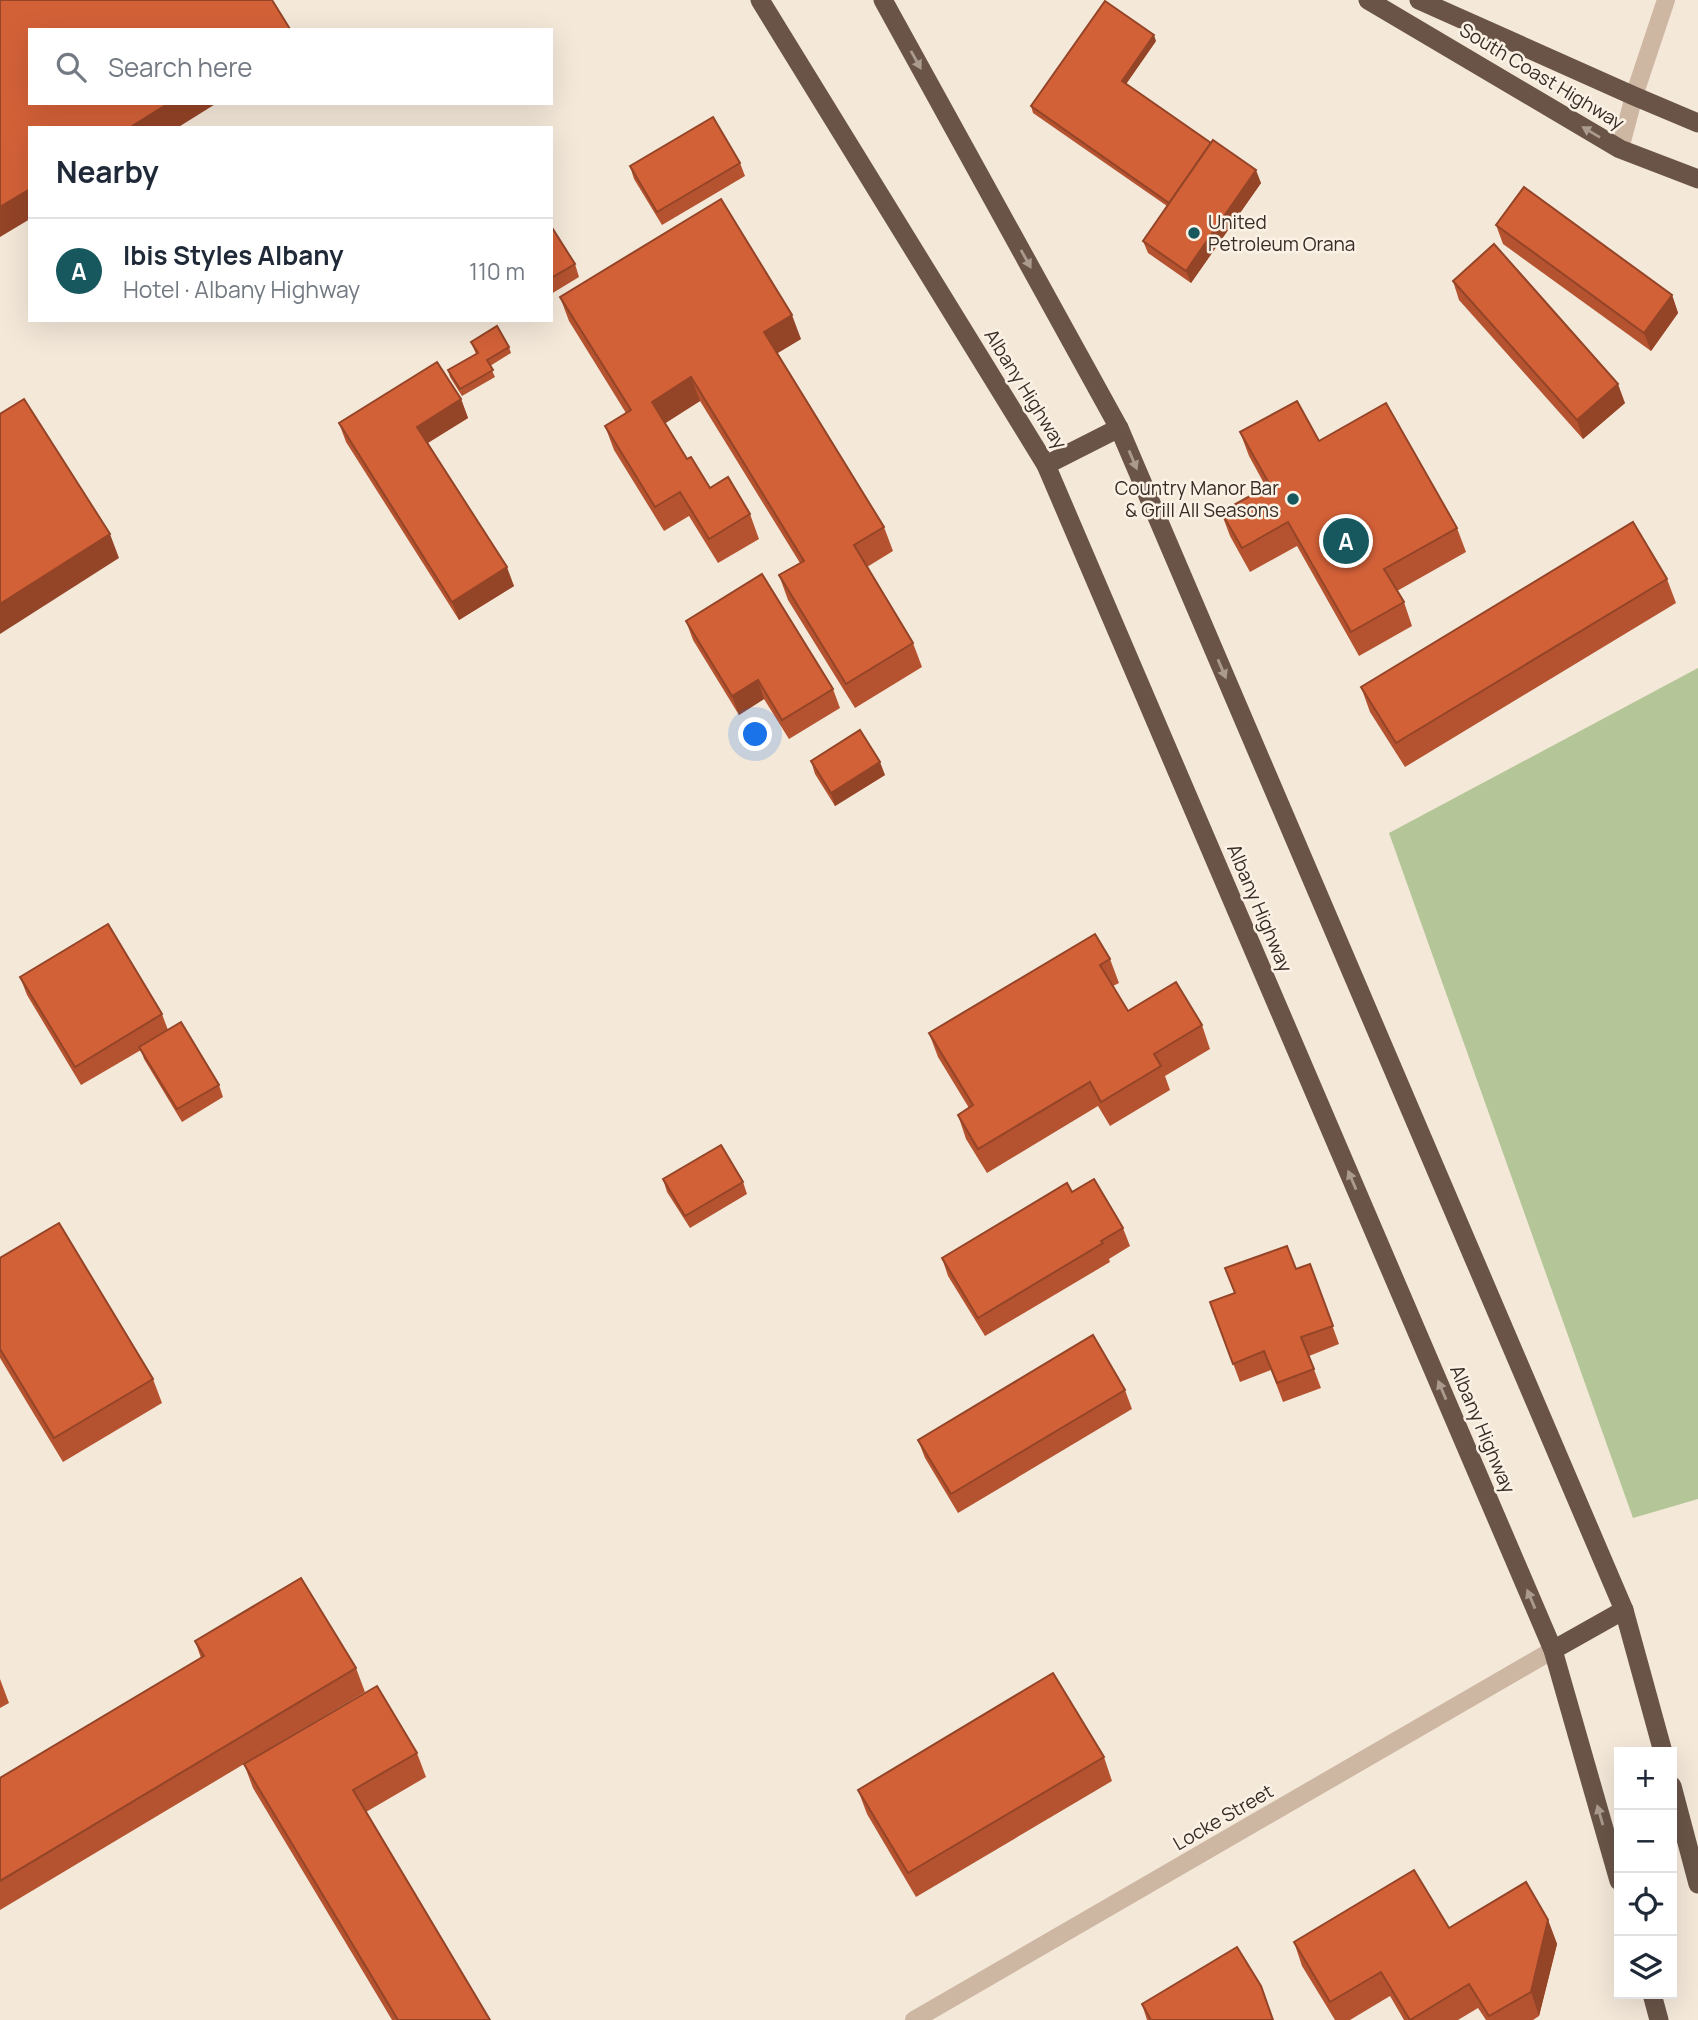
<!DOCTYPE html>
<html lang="en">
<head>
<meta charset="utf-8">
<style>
  body { margin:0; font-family:Manrope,sans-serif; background:#f6f6f7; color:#1f2937 }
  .controls { position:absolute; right:21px; bottom:21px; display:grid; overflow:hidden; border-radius:0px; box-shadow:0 7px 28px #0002 }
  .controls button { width:63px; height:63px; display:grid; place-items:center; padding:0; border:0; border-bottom:2px solid #e0e1e3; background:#fff; color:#1f2937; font:35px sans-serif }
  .you { position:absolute; left:756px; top:735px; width:24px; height:24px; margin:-18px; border:5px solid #fff; border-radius:50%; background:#1a73e8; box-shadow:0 0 0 10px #1a73e833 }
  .badge { display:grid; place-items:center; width:46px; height:46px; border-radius:50%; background:#17575e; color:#fff; font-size:23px; font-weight:700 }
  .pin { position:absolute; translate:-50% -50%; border:4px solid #fff; box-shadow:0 2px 7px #0006 }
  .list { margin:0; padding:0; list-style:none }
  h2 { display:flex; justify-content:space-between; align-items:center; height:91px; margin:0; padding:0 28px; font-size:30px }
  h2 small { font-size:23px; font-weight:400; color:#747a83 }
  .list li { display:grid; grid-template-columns:46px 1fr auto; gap:21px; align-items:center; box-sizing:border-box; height:105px; padding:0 28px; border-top:2px solid #e0e1e3 }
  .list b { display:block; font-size:26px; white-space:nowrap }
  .list p { margin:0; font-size:23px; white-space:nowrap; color:#747a83 }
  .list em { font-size:23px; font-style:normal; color:#747a83 }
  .icon { flex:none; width:38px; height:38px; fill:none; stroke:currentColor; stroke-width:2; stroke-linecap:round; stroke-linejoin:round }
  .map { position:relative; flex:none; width:1698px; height:2020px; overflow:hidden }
  .search { position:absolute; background:#fff; box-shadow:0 7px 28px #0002; left:28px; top:28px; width:525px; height:77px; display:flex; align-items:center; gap:18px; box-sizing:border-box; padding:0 24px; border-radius:0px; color:#747a83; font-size:26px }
  .panel { position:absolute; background:#fff; box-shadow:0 7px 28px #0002; left:28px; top:126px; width:525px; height:196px; border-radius:0px }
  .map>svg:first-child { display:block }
  .green { fill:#b4c597 }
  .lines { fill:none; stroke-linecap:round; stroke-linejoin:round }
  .minor { stroke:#cdb7a3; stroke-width:18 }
  .trunk { stroke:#6a5448; stroke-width:19 }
  .wall { fill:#b55330 }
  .shaded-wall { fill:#944427 }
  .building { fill:#d36138; stroke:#944427; stroke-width:2 }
  .oneway { fill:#ab9b8f }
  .poi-dot { fill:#17575e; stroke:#fbf2e5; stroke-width:2.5 }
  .labels { text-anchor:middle; stroke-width:5; stroke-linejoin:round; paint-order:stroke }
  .street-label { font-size:19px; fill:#382c26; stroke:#fbf2e5 }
  .poi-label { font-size:19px; fill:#382c26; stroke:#fbf2e5; text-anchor:start }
</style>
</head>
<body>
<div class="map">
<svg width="1698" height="2020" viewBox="0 0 1698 2020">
  <rect width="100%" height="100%" fill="#f4e8d9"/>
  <!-- green -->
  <path class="green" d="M1698,668V1499L1633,1518L1389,833Z"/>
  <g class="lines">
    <!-- minor -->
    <g class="minor">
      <path d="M1620,149L1634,96L1666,0"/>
      <path d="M914,2020L1553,1650"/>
    </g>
    <!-- trunk -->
    <g class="trunk">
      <path d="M760,0L1046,465L1553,1650L1619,1881"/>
      <path d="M883,0L1119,428L1624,1610L1663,1752"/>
      <path d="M1368,0L1620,149L1698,179"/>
      <path d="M1419,0L1634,96L1698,123"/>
      <path d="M1046,465L1119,428"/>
      <path d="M1553,1650L1624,1610"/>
      <path d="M1672,1786L1698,1884"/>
      <path d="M1652,1994L1659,2020"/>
    </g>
  </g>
  <!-- wall -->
  <g class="wall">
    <path d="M1156,41L1126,84L1261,183L1191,283L1148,253L1143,241L1167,206L1033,113L1031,106Z"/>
    <path d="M740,163L745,176L662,225L634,179L630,166Z"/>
    <path d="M1496,225L1672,295L1678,313L1651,351L1503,244Z"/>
    <path d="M551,226L575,264L579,277L551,294Z"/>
    <path d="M1453,281L1625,403L1583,439L1459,300Z"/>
    <path d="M560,297L801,339L777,353L884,527L893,551L867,567L913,643L922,667L855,708L788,600L779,575L800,563L700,401L665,423L687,459L710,488L750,514L759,539L718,563L689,516L664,531L614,450L605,426L626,413L569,321Z"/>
    <path d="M471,342L509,347L511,353L490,366L495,377L462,396L450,377L448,370L476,354Z"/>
    <path d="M461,399L468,418L428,443L514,586L459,620L346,442L339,423Z"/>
    <path d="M1240,432L1319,441L1457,528L1466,552L1397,591L1404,602L1412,626L1359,656L1297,546L1250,572L1230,536L1221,512L1266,487L1249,456Z"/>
    <path d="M1667,579L1676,603L1405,767L1370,712L1361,687Z"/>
    <path d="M686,621L833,689L840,708L789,739L764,699L739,715L693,640Z"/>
    <path d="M811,761L885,775L835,806L815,774Z"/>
    <path d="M1110,959L1119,983L1113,986L1128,1011L1202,1025L1210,1049L1165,1076L1170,1090L1110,1126L1098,1106L987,1173L966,1139L958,1115L969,1108L938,1057L929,1033Z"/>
    <path d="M20,977L162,1014L168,1030L219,1085L223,1097L182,1122L144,1059L141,1050L81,1085L27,995Z"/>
    <path d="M663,1179L743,1182L747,1194L690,1228L667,1192Z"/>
    <path d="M1072,1192L1123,1228L1130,1246L1109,1259L1110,1262L985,1336L948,1276L942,1258Z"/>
    <path d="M0,1258L153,1379L162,1403L63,1462L0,1358Z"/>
    <path d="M1310,1264L1339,1344L1309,1356L1321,1388L1283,1402L1271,1370L1240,1382L1210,1302Z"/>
    <path d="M1125,1390L1132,1409L958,1513L925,1458L918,1440Z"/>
    <path d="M195,1641L356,1668L365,1692L272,1747L417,1753L426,1777L366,1812L490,2020H392L253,1788L244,1764L0,1910V1778L201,1658Z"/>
    <path d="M0,1679L9,1703L0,1708Z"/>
    <path d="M1104,1757L1112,1781L916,1897L867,1814L858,1790Z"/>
    <path d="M1548,1920L1557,1944L1539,2016L1533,2020H1486L1478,2008L1458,2020H1404L1390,1996L1350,2020H1335L1302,1966L1294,1942Z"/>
    <path d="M1142,2004L1273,2020H1147Z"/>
  </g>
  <!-- shaded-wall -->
  <g class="shaded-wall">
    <path d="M1154,35L1156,41L1124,87L1122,81Z"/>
    <path d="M169,103H217L177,128H129Z"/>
    <path d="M1256,170L1261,183L1191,283L1186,271Z"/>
    <path d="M30,189V219L0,237V207Z"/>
    <path d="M1672,295L1678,313L1651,351L1644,333Z"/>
    <path d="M792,315L801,339L773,356L764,332Z"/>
    <path d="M691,377L700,401L661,426L652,402Z"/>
    <path d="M1618,384L1625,403L1583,439L1577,420Z"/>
    <path d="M461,399L468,418L424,445L417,427Z"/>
    <path d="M110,534L119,558L0,634V604Z"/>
    <path d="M507,567L514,586L459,620L452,602Z"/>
    <path d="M758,680L764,699L739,715L732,696Z"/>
    <path d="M880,762L885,775L835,806L831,793Z"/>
    <path d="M1548,1920L1557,1944L1539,2016L1531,1992Z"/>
  </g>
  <!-- building -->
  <g class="building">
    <path d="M0,0H272L290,29L288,30H30V103H169L129,128H30V189L0,207Z"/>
    <path d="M1105,1L1154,35L1122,81L1211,143L1169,203L1031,106Z"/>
    <path d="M713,117L740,163L657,212L630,166Z"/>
    <path d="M1213,140L1256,170L1186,271L1143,241Z"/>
    <path d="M1524,187L1672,295L1644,333L1496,225Z"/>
    <path d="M721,199L792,315L764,332L884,527L854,545L913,643L846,684L779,575L804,561L691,377L652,402L687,459L691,457L710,488L728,477L750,514L709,539L680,492L655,507L605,426L631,410L560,297Z"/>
    <path d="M551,226L575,264L551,278Z"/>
    <path d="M1494,244L1618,384L1577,420L1453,281Z"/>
    <path d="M497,326L509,347L487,360L493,370L460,389L448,370L478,353L471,342Z"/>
    <path d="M437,362L461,399L417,427L507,567L452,602L339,423Z"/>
    <path d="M24,399L110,534L0,604V414Z"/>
    <path d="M1297,401L1319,441L1386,403L1457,528L1384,569L1404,602L1351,632L1288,522L1242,548L1221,512L1270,485L1240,432Z"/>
    <path d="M1633,522L1667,579L1396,743L1361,687Z"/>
    <path d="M762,574L833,689L782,720L758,680L732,696L686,621Z"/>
    <path d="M860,730L880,762L831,793L811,761Z"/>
    <path d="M108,924L162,1014L75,1067L20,977Z"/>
    <path d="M1095,934L1110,959L1100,965L1128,1011L1176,982L1202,1025L1154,1054L1161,1066L1101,1102L1090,1082L978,1149L958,1115L973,1105L929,1033Z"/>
    <path d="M181,1022L219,1085L177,1109L139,1047Z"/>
    <path d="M721,1145L743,1182L685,1216L663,1179Z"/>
    <path d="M1094,1179L1123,1228L1101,1241L1103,1243L978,1318L942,1258L1067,1183L1072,1192Z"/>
    <path d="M59,1223L153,1379L54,1438L0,1349V1258Z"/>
    <path d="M1287,1246L1296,1269L1310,1264L1333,1326L1301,1337L1314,1369L1277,1383L1264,1351L1233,1364L1210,1302L1235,1293L1225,1268Z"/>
    <path d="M1093,1335L1125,1390L951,1494L918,1440Z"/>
    <path d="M301,1578L356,1668L0,1881V1778L204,1656L195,1641Z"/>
    <path d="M1053,1673L1104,1757L908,1873L858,1790Z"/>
    <path d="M377,1686L417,1753L353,1790L490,2020H398L244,1764Z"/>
    <path d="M1414,1870L1449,1928L1526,1882L1548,1920L1531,1992L1489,2016L1469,1984L1410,2020L1381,1972L1330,2002L1294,1942Z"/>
    <path d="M1237,1947L1261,1986L1273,2020H1151L1142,2004Z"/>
  </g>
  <!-- one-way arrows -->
  <defs><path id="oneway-solid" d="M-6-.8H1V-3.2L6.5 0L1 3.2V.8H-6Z" transform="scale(1.75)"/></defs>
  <g class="oneway">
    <use href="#oneway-solid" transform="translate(916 60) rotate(61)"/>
    <use href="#oneway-solid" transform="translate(1591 132) rotate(-149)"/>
    <use href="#oneway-solid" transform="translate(1026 259) rotate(61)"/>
    <use href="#oneway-solid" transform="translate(1133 460) rotate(67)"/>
    <use href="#oneway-solid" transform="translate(1222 669) rotate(67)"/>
    <use href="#oneway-solid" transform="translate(1352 1180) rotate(-113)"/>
    <use href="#oneway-solid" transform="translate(1442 1390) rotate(-113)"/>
    <use href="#oneway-solid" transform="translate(1531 1599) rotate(-113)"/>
    <use href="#oneway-solid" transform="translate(1600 1815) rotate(-106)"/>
  </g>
  <!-- markers -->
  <g class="poi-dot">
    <circle cx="1194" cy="233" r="7"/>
    <circle cx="1293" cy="499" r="7"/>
  </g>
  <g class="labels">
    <!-- street labels -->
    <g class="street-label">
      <text transform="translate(1542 76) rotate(31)" y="7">South Coast Highway</text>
      <text transform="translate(1026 389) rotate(58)" y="7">Albany Highway</text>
      <text transform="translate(1260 908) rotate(67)" y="7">Albany Highway</text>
      <text transform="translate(1483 1429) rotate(67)" y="7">Albany Highway</text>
      <text transform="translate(1223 1817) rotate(-30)" y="7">Locke Street</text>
    </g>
    <!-- poi labels -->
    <g class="poi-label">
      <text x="1208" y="229">United<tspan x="1208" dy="22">Petroleum Orana</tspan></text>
      <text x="1279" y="495" text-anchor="end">Country Manor Bar<tspan x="1279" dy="22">&amp; Grill All Seasons</tspan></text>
    </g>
  </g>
</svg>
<div class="controls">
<button>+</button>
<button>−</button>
<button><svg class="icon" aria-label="locate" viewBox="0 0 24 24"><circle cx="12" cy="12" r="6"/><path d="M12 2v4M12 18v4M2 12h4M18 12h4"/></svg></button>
<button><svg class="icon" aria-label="layers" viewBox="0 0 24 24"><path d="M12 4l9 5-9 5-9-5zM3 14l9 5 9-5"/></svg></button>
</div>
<div class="you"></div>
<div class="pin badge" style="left:1346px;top:541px">A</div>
<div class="search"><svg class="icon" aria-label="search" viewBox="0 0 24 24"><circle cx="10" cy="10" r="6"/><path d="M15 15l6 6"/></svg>Search here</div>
<section class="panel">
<h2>Nearby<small></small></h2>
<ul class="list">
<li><span class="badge">A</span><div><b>Ibis Styles Albany</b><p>Hotel · Albany Highway</p></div><em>110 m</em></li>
</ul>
</section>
</div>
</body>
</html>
